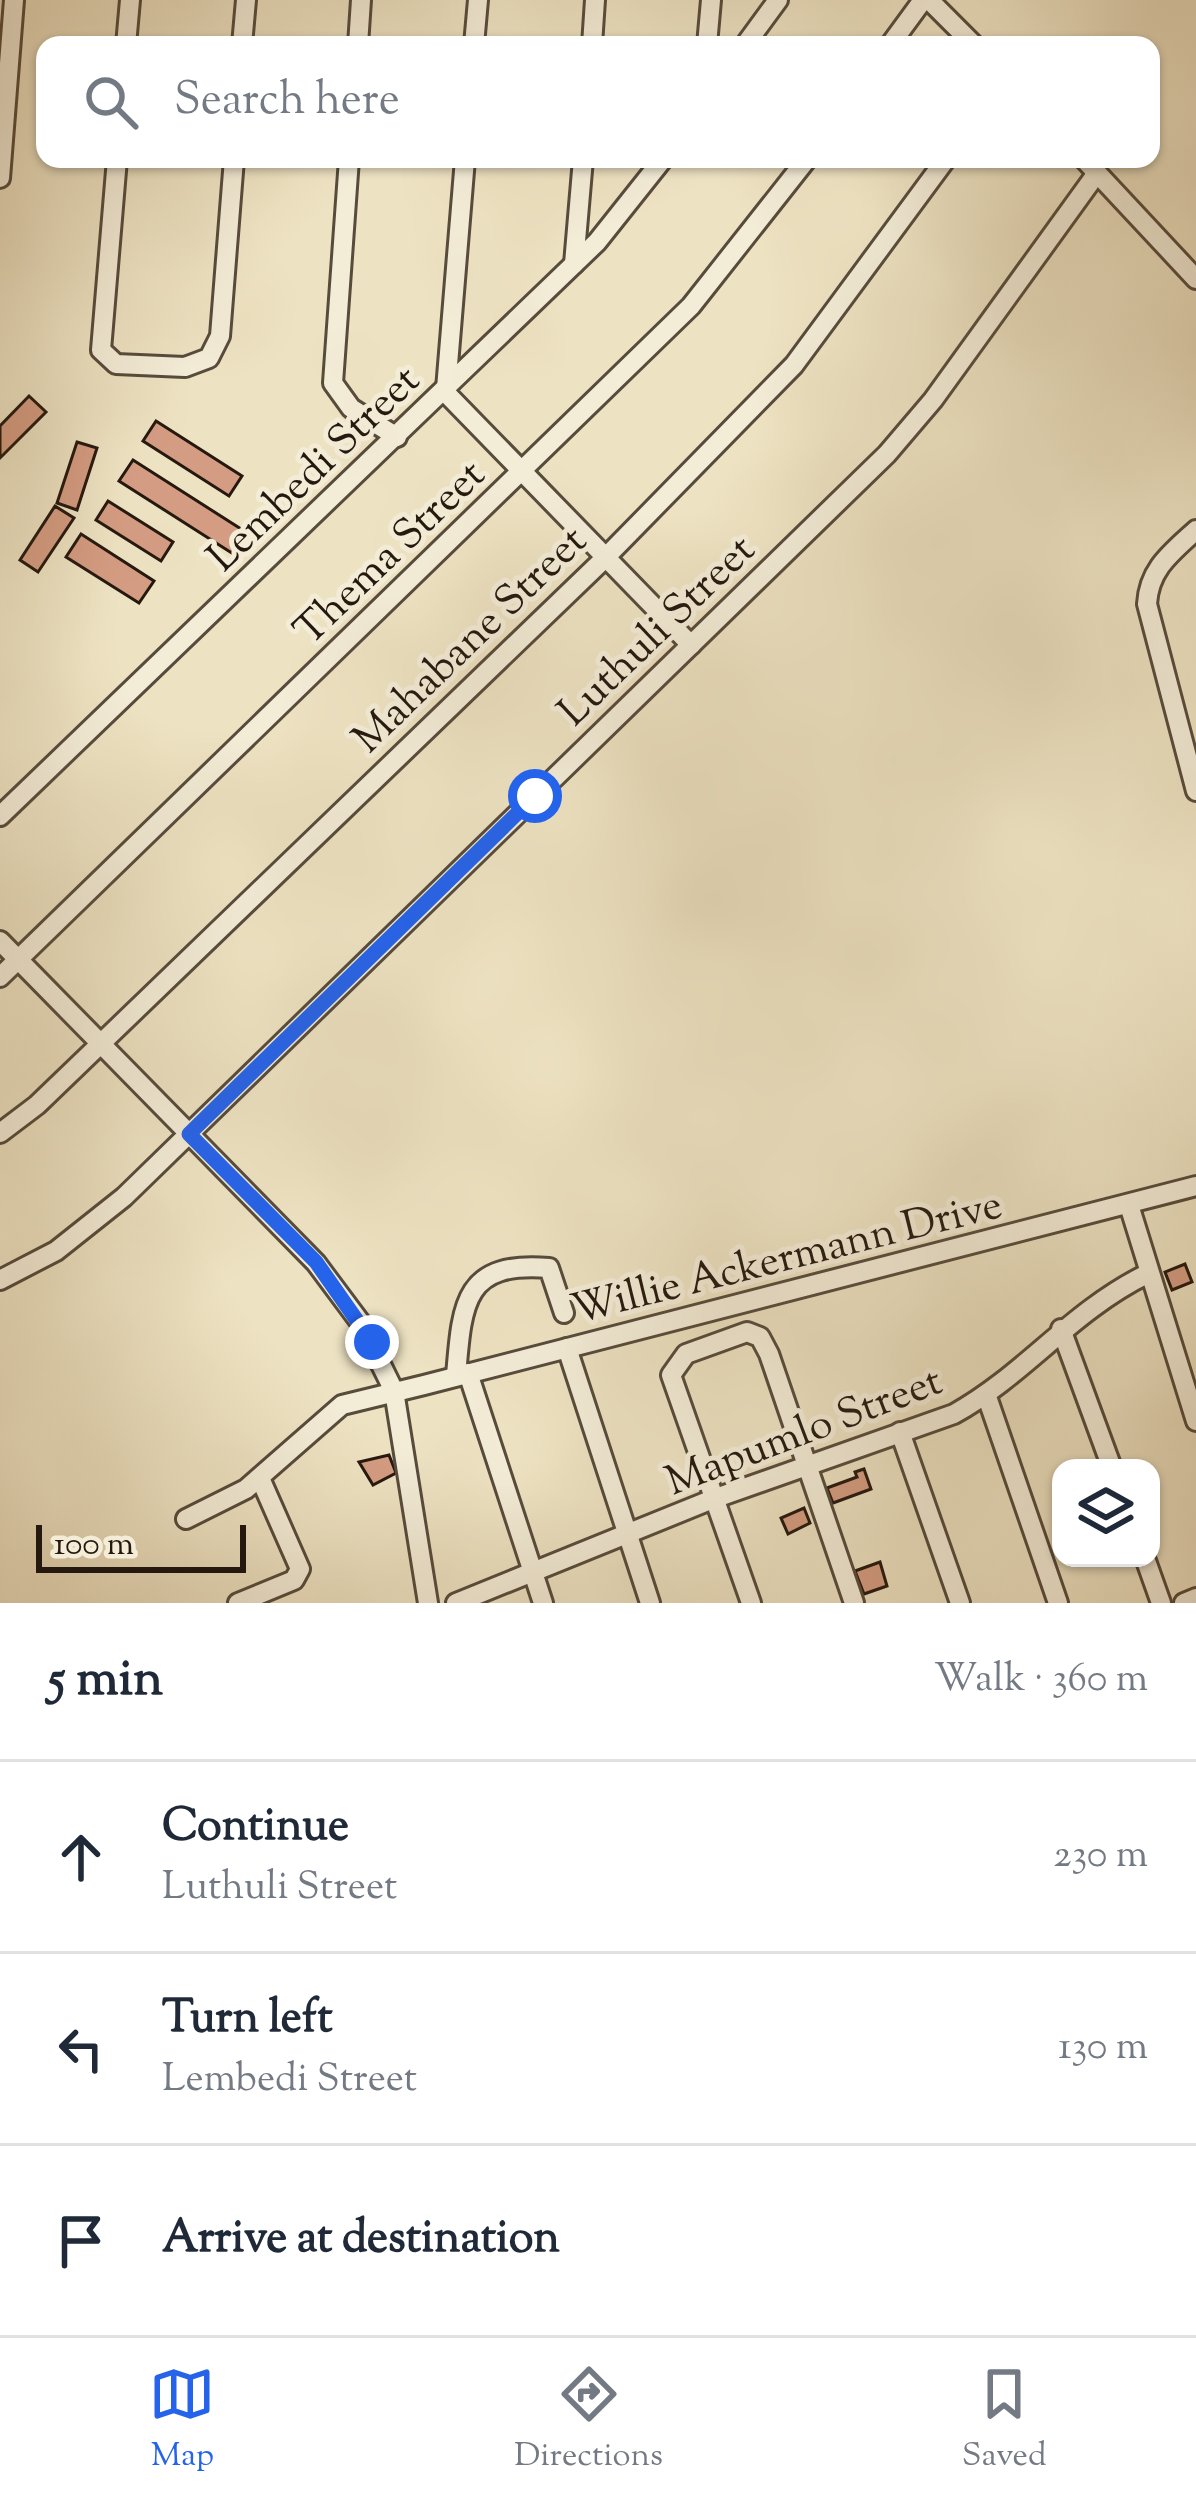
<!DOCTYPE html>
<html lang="en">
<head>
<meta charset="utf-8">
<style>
  body { margin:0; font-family:"Sorts Mill Goudy",serif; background:#f6f6f7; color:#1f2937 }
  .controls { position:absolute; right:36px; bottom:36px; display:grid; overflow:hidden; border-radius:24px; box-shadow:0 3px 9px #0004 }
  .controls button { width:108px; height:108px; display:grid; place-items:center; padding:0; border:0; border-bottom:3px solid #e0e1e3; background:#fff; color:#1f2937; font:60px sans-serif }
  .scale { position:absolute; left:36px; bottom:30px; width:210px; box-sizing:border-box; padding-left:12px; border:6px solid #25190f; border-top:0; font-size:33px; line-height:42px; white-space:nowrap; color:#25190f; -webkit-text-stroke:9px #f3ecd7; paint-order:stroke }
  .stop { position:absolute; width:36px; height:36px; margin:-27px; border:9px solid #2563eb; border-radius:50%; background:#fff }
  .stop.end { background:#2563eb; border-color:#fff; box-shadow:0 3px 12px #0008 }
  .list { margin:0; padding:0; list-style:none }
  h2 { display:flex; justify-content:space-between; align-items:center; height:156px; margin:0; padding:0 48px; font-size:51px }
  h2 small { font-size:39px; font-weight:400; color:#747a83 }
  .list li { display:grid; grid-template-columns:78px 1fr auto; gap:36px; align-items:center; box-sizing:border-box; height:192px; padding:0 48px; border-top:3px solid #e0e1e3 }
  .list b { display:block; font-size:45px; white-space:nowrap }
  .list p { margin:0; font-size:39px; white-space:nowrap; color:#747a83 }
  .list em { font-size:39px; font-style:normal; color:#747a83 }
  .icon { flex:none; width:66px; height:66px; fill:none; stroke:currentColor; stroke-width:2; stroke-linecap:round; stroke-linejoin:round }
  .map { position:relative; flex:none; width:1196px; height:1603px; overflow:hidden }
  .search { position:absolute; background:#fff; box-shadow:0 3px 9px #0004; left:36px; right:36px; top:36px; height:132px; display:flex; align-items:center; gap:30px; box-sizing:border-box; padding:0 42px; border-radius:24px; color:#747a83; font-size:45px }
  .sheet { height:732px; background:#fff }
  nav { display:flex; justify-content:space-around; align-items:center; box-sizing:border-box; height:168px; border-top:3px solid #e0e1e3; background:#fff; font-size:33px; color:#747a83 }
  nav a { display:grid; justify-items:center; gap:6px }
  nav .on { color:#2563eb }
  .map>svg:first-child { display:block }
  .building { fill:#d49c82; stroke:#25190f; stroke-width:3 }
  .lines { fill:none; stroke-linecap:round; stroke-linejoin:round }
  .minor-casing { stroke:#574b3c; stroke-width:24 }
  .minor { stroke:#f3ecd7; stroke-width:18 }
  .route { stroke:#2563eb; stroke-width:15 }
  .labels { text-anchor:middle; stroke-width:10; stroke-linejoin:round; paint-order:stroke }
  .street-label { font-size:42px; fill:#25190f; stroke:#f3ecd7 }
</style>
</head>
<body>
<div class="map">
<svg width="1196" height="1603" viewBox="0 0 1196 1603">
  <rect width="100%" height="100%" fill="#ede2c2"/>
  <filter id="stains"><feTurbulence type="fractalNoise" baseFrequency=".00167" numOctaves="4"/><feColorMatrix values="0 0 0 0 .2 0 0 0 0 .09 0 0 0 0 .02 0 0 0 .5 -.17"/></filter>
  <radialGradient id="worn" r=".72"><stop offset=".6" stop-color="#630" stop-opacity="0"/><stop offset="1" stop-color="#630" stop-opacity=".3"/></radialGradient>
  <!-- building -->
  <g class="building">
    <path d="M29,396L46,412L0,458V426Z"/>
    <path d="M156,421L242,476L229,496L143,441Z"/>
    <path d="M77,442L97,448L77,510L57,503Z"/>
    <path d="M133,460L252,536L238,557L119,481Z"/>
    <path d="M108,501L173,542L161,561L96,520Z"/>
    <path d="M55,506L74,518L38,572L20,560Z"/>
    <path d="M81,534L154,581L139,603L66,557Z"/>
    <path d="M1185,1264L1192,1282L1172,1290L1165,1272Z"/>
    <path d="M389,1455L396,1473L373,1485L359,1462Z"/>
    <path d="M864,1469L871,1489L833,1503L827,1488L857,1477L855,1472Z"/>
    <path d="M804,1508L810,1523L788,1534L781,1518Z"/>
    <path d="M880,1562L887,1586L864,1594L855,1571Z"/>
  </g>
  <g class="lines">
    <defs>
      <g id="minor">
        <path d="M929,0L974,45"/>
        <path d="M126,45L130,0"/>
        <path d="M242,45L246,0"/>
        <path d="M358,45L361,0"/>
        <path d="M474,45L478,0"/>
        <path d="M592,45L595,0"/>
        <path d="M707,45L711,0"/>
        <path d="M745,45L778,0"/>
        <path d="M890,45L923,0"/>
        <path d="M117,159L101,350L116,364L185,367L209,358L220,336L234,159"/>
        <path d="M349,159L333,383L351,408L397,437"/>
        <path d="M1084,159L1196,279"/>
        <path d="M0,178L14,0"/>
        <path d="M574,264L583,159"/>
        <path d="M446,389L465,159"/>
        <path d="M444,391L691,645"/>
        <path d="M1196,530C1171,553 1149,569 1147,604L1196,791"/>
        <path d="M0,816L597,242L663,159"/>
        <path d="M0,941L316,1263L360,1322L394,1391L428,1603"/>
        <path d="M0,977L691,306L807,159"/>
        <path d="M0,1133L37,1105L604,559L794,365L946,159"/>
        <path d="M1129,1205L1196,1421"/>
        <path d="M0,1280L56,1251L124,1197L887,454L933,400L1097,173"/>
        <path d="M1061,1329L1112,1468"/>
        <path d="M567,1348L650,1603"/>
        <path d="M468,1373L543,1603"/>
        <path d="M456,1376C462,1302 464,1261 549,1268L564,1313"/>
        <path d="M986,1394L1058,1603"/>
        <path d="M900,1432L960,1603"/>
        <path d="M186,1519L246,1489L342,1405L424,1385L1196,1186"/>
        <path d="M1145,1558L1161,1603"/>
        <path d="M238,1603L294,1580L300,1569L260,1478"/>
        <path d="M456,1603L713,1499L954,1414C1026,1374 1070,1312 1147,1274"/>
        <path d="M751,1603L671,1375L686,1354L747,1332L760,1337L769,1354L854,1603"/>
        <path d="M1184,1603L1196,1598"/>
      </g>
    </defs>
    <!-- minor casing -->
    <use href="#minor" class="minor-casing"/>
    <!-- minor -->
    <use href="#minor" class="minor"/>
  </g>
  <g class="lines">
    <!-- route -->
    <path class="route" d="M372,1342L316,1262L189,1134L535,796"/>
  </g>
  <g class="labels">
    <!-- street labels -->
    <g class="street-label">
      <text transform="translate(312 467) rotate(-44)" y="15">Lembedi Street</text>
      <text transform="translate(388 551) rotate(-44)" y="15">Thema Street</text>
      <text transform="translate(655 629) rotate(-44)" y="15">Luthuli Street</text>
      <text transform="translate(468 638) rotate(-44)" y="15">Mahabane Street</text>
      <text transform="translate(786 1255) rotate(-14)" y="15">Willie Ackermann Drive</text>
      <text transform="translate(803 1429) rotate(-21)" y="15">Mapumlo Street</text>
    </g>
  </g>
  <rect width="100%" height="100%" filter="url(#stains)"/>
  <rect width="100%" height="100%" fill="url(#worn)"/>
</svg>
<div class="controls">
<button><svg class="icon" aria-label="layers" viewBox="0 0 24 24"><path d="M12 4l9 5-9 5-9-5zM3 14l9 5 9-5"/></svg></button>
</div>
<div class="scale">100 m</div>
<div class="stop" style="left:535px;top:796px"></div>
<div class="stop end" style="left:372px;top:1342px"></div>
<div class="search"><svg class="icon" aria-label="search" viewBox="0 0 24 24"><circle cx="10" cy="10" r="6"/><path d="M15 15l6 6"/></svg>Search here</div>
</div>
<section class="sheet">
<h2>5 min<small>Walk · 360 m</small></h2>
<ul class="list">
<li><svg class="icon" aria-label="ahead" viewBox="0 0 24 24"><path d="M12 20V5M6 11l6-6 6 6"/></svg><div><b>Continue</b><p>Luthuli Street</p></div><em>230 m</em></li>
<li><svg class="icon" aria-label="left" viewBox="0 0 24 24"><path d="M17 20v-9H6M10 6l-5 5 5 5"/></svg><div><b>Turn left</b><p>Lembedi Street</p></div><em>130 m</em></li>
<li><svg class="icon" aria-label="arrive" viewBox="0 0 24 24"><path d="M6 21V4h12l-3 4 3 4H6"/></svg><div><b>Arrive at destination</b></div></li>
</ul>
</section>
<nav>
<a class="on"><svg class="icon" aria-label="map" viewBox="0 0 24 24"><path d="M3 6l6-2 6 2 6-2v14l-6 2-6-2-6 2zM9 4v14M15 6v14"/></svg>Map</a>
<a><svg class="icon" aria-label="directions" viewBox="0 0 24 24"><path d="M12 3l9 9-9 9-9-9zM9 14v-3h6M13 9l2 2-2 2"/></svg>Directions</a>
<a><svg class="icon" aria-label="saved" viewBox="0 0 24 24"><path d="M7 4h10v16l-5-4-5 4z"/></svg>Saved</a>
</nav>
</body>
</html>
